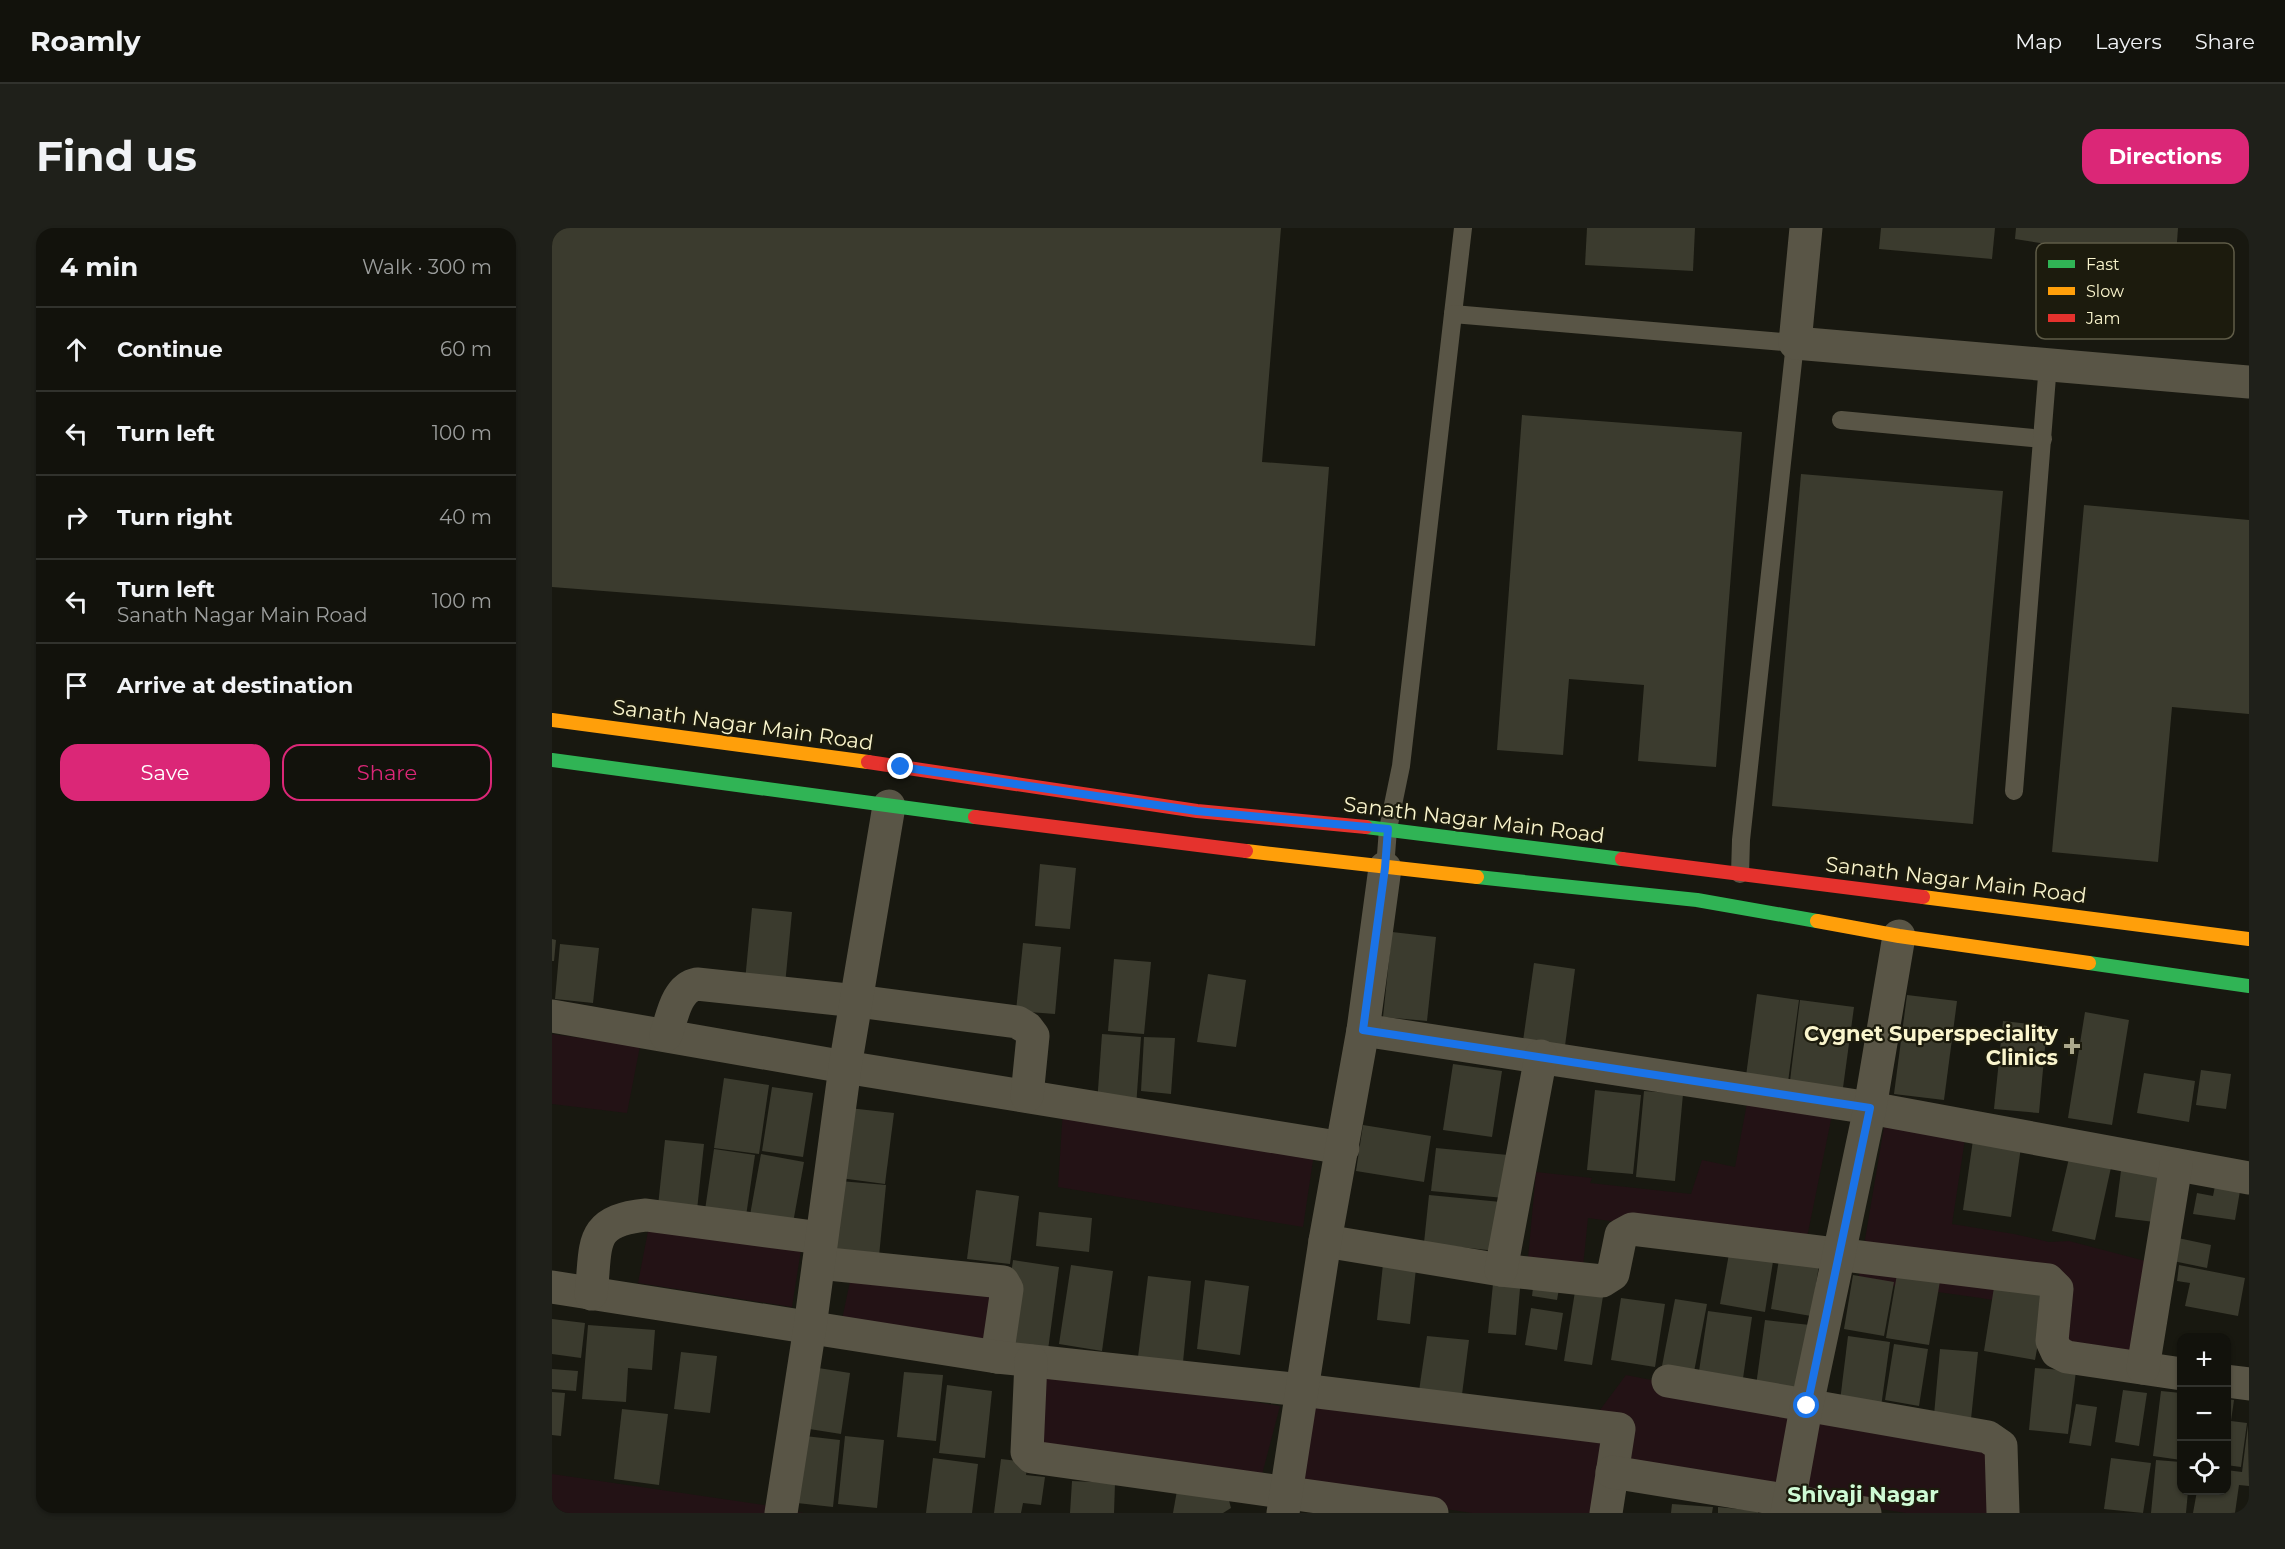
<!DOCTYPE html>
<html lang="en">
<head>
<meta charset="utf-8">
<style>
  body { margin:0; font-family:Montserrat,sans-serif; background:#1f201a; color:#f1f3f6 }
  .controls { position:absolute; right:18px; bottom:18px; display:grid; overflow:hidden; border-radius:12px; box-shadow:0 2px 4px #0004 }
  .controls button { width:54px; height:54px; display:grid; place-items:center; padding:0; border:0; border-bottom:2px solid #31322d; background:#12120c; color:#f1f3f6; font:30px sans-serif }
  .stop { position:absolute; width:18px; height:18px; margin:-14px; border:4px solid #1a73e8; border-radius:50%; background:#fff }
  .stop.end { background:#1a73e8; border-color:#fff; box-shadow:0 2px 6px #0008 }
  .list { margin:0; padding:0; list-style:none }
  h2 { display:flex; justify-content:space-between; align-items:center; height:78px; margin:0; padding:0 24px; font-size:26px }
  h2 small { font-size:20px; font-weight:400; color:#9c9e9d }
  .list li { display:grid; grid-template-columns:39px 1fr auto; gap:18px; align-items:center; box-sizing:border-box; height:84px; padding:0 24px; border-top:2px solid #31322d }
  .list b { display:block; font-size:22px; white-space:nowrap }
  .list p { margin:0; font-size:20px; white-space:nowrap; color:#9c9e9d }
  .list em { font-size:20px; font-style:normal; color:#9c9e9d }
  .actions { display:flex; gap:12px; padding:18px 24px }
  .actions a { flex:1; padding:14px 0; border:2px solid #db2777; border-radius:18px; text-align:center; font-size:21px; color:#db2777 }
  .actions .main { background:#db2777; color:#fff }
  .icon { flex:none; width:33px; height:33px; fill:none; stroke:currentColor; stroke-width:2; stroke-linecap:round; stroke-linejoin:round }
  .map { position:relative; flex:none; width:1697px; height:1285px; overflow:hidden; border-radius:18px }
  header { display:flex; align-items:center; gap:36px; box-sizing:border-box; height:84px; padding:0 30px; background:#12120c; border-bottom:2px solid #31322d }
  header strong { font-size:28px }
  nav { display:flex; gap:33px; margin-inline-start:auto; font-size:21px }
  .intro { display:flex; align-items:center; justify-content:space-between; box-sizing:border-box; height:144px; padding:0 36px }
  h1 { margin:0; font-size:42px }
  .button { padding:15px 27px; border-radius:18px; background:#db2777; color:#fff; font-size:21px; font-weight:700 }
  main { display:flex; gap:36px; padding:0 36px }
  aside { flex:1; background:#12120c; border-radius:18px; box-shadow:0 2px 4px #0004 }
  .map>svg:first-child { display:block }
  .green { fill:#231215 }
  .building { fill:#3b3b2e }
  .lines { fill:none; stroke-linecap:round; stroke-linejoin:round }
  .lane { stroke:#595546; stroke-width:18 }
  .street { stroke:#595546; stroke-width:33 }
  .fast { stroke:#30b455; stroke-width:14 }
  .slow { stroke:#ff9f0a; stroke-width:14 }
  .jam { stroke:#e5322d; stroke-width:14 }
  .route { stroke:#1a73e8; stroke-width:8 }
  .poi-dot { fill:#aba88b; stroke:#1c1b0d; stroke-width:2 }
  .labels { text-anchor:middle; stroke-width:4.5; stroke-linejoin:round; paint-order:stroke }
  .street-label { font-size:21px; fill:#faf5cd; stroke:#1c1b0d }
  .poi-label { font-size:21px; font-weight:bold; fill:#faf5cd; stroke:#1c1b0d; text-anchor:end }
  .neighbourhood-label { font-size:22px; font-weight:bold; fill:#cffad5; stroke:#1c1b0d }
  .key { fill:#1c1b0d; stroke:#5f5c47; stroke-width:1.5 }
  .key-label { font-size:16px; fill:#faf5cd }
</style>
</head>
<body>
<header>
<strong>Roamly</strong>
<nav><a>Map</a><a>Layers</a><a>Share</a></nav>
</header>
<div class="intro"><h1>Find us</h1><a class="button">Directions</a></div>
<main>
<aside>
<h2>4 min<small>Walk · 300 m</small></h2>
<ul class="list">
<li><svg class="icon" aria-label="ahead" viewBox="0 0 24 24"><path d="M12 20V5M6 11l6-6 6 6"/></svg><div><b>Continue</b></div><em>60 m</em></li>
<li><svg class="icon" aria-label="left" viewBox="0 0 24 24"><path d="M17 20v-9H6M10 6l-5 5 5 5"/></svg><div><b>Turn left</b></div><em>100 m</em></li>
<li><svg class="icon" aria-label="right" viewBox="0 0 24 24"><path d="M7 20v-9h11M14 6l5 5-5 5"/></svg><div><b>Turn right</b></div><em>40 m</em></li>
<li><svg class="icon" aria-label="left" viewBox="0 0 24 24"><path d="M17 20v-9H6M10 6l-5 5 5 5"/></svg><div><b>Turn left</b><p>Sanath Nagar Main Road</p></div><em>100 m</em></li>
<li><svg class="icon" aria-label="arrive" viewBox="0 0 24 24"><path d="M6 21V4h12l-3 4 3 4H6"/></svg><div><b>Arrive at destination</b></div></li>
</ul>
<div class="actions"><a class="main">Save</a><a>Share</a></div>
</aside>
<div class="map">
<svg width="1697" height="1285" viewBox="0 0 1697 1285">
  <rect width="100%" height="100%" fill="#181810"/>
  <!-- green -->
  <g class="green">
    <path d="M0,806L88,818L75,885L0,876Z"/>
    <path d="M1196,870L1281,882L1253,1019L1036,990L1030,1048L974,1052L984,944L1040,950L1038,955L1139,966L1150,932L1183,939Z"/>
    <path d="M511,881L764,912L751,999L506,959Z"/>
    <path d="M1332,899L1413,911L1400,996L1462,1006L1497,1014L1517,1013L1601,1035L1587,1133L1509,1119L1508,1084L1429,1070L1306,1053Z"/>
    <path d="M97,998L250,1015L240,1079L86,1055Z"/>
    <path d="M300,1044L453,1062L443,1125L288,1101Z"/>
    <path d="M490,1138L728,1178L708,1254L480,1225Z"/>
    <path d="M1074,1147L1246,1181L1234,1265L1067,1240L1042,1190Z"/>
    <path d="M758,1170L1062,1207L1043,1259L1038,1285H920L742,1258Z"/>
    <path d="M1260,1187L1435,1218L1443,1285H1354L1245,1268Z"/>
    <path d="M0,1246L226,1279V1281L252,1285H0Z"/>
  </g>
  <!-- building -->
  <g class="building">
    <path d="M0,0H729L710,234L777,239L763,418L0,359Z"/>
    <path d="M1035,0H1143L1141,43L1033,37Z"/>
    <path d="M1329,0H1443L1440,31L1327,21Z"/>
    <path d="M1464,0H1626L1624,28L1540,23L1463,11Z"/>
    <path d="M970,187L1190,204L1164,539L1086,533L1092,457L1017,451L1011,527L945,522Z"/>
    <path d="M1249,246L1451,263L1421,596L1220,578Z"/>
    <path d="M1532,277L1697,292V486L1620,479L1606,634L1500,624Z"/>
    <path d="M488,636L524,640L518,701L483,698Z"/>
    <path d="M200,680L240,684L233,757L193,753Z"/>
    <path d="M840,704L884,709L875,793L831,789Z"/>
    <path d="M0,711L4,712L2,733H0Z"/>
    <path d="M471,715L509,719L503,786L464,783Z"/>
    <path d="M8,716L47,720L41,775L3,771Z"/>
    <path d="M562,731L599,734L592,806L556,803Z"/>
    <path d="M982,735L1023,741L1013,818L971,813Z"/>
    <path d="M656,746L694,752L684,819L645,814Z"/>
    <path d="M1205,766L1247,772L1236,854L1194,848Z"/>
    <path d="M1355,767L1405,773L1392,872L1342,866Z"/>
    <path d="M1248,772L1302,779L1290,867L1237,861Z"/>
    <path d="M1533,784L1577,792L1560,897L1516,890Z"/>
    <path d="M1451,793L1495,798L1487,885L1442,881Z"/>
    <path d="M550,806L589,809L584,879L545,876Z"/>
    <path d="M592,809L623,810L619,866L589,863Z"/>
    <path d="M901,836L950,843L940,909L891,902Z"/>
    <path d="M1649,842L1679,846L1674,881L1644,877Z"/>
    <path d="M1592,845L1643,853L1637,894L1585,885Z"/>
    <path d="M172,850L217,857L207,926L162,920Z"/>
    <path d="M220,859L261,865L251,929L210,923Z"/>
    <path d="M1043,862L1089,867L1081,946L1035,942Z"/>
    <path d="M1092,863L1131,866L1123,953L1084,949Z"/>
    <path d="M297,880L342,885L333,956L288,950Z"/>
    <path d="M811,897L879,908L872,954L804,943Z"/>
    <path d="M113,912L152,916L145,982L106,978Z"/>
    <path d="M1421,912L1469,919L1459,989L1411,982Z"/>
    <path d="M884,920L956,927L952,970L879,963Z"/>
    <path d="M162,921L203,927L194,988L153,982Z"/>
    <path d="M209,926L252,934L241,995L198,987Z"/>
    <path d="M1518,926L1560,935L1543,1012L1500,1003Z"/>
    <path d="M1570,935L1617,942L1610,995L1563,989Z"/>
    <path d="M288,953L334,957L327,1028L281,1024Z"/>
    <path d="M1664,953L1689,957L1683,992L1641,986L1645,965L1661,968Z"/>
    <path d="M424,962L467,968L458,1036L415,1031Z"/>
    <path d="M877,967L949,974L944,1023L872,1015Z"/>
    <path d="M487,984L540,990L537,1024L484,1018Z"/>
    <path d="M1626,1010L1659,1017L1655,1040L1621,1033Z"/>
    <path d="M1178,1020L1222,1027L1213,1084L1168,1076Z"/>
    <path d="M1228,1025L1267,1037L1259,1088L1219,1081Z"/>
    <path d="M832,1027L865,1031L858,1096L825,1092Z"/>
    <path d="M461,1032L507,1039L496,1122L450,1116Z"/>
    <path d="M519,1037L561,1043L550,1123L507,1116Z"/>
    <path d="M1627,1037L1693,1050L1686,1088L1633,1078L1638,1055L1625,1053Z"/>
    <path d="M942,1046L969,1049L964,1107L936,1105Z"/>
    <path d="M1345,1046L1388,1053L1377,1117L1334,1110Z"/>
    <path d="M1301,1047L1342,1054L1332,1108L1292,1101Z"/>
    <path d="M596,1048L639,1053L631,1134L586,1129Z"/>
    <path d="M653,1052L697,1058L688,1127L645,1121Z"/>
    <path d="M982,1052L1008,1055L1005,1072L980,1068Z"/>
    <path d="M1024,1057L1052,1062L1040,1137L1012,1133Z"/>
    <path d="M1442,1059L1495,1066L1483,1132L1432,1123Z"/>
    <path d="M1069,1070L1113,1076L1103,1139L1059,1132Z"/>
    <path d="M1123,1071L1155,1076L1142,1144L1110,1138Z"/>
    <path d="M979,1080L1011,1085L1005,1122L973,1117Z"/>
    <path d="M1156,1083L1200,1089L1190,1157L1146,1150Z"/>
    <path d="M0,1091L33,1095L29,1130L0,1126Z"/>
    <path d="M1213,1092L1258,1097L1248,1171L1203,1165Z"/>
    <path d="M36,1097L103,1102L100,1142L76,1140L74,1174L30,1171Z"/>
    <path d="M875,1108L917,1112L908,1182L866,1170Z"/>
    <path d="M1296,1108L1338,1114L1329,1179L1288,1173Z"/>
    <path d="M1342,1116L1376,1121L1367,1178L1333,1172Z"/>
    <path d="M1388,1121L1426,1124L1419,1191L1382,1187Z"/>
    <path d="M129,1124L165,1128L158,1185L122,1181Z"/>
    <path d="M260,1139L298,1145L289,1206L251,1200Z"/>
    <path d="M1483,1140L1524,1143L1516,1206L1477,1202Z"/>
    <path d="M0,1141L26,1143L24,1163L0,1161Z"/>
    <path d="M352,1144L391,1147L384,1213L345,1209Z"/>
    <path d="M395,1157L440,1163L433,1230L387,1225Z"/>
    <path d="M1571,1162L1595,1165L1587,1218L1563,1214Z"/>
    <path d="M1609,1163L1629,1165V1232L1601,1228Z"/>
    <path d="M0,1164L13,1165L9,1208L0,1207Z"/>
    <path d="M1674,1171L1682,1172L1679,1193L1695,1195L1689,1239L1674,1237Z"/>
    <path d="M1524,1176L1545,1179L1539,1218L1517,1215Z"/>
    <path d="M70,1181L116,1186L107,1257L62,1251Z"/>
    <path d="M1696,1197L1697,1258L1687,1257L1683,1285H1641L1645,1263H1674V1242L1690,1244Z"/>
    <path d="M244,1207L288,1212L281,1279L236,1274Z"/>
    <path d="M293,1208L332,1212L325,1280L286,1276Z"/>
    <path d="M381,1230L426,1236L420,1285H374Z"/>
    <path d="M1559,1230L1599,1235L1591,1285L1552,1281Z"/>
    <path d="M449,1231L476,1234L474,1247L493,1249L489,1277L471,1275L469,1285H442Z"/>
    <path d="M1604,1232L1629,1234V1263H1636L1634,1285H1599Z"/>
    <path d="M520,1253L563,1255L562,1285H518Z"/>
    <path d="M626,1257L676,1269L679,1280L671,1285H621Z"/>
    <path d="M1120,1276L1161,1279L1160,1285H1119Z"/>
    <path d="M1166,1279L1206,1283V1285H1166Z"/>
  </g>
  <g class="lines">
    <!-- lane -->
    <g class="lane">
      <path d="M901,86L911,0"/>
      <path d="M1289,192L1491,211"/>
      <path d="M1462,563L1496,136"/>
      <path d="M833,640L836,601L849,538L901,86L1243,115L1189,612L1188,646"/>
    </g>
    <!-- street -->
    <g class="street">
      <path d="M1254,0L1243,115L1697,154"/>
      <path d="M0,788L293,839L791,920"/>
      <path d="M811,802L1318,880L1697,950"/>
      <path d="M114,807C120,790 124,760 145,756L305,773L465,794L475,800L481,808L475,868"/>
      <path d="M773,1013L949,1042L1050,1053L1061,1046L1069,1007L1080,1001L1496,1052L1505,1061L1500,1113L1505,1124L1515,1129L1630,1146"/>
      <path d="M267,1035L451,1054L455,1061L445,1129"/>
      <path d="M949,1042L989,828"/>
      <path d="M0,1059L445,1129L750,1162L1067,1201L1054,1285"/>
      <path d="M39,1066C45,1017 35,993 94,987L269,1010"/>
      <path d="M479,1133L475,1224L480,1229L880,1285"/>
      <path d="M1591,1140L1624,937"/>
      <path d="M1116,1153L1436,1209L1449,1218L1451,1285"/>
      <path d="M1674,1153L1697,1156"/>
      <path d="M1060,1244L1313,1285"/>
      <path d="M229,1285L258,1099L293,839L337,578"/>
      <path d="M731,1285L773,1013L811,802L833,640"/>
      <path d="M1235,1285L1252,1191L1318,880L1347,708"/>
    </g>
    <!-- fast -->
    <g class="fast">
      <path d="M0,532L423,589"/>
      <path d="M814,599L1070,631"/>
      <path d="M925,649L1145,672L1265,693"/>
      <path d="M1537,735L1697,758"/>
    </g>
    <!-- slow -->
    <g class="slow">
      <path d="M0,492L316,534"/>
      <path d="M694,623L925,649"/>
      <path d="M1371,669L1697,711"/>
      <path d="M1265,693L1347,708L1537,735"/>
    </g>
    <!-- jam -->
    <g class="jam">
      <path d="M316,534L645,583L814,599"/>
      <path d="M423,589L694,623"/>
      <path d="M1070,631L1371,669"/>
    </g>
  </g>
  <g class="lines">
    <!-- route -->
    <path class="route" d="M349,539L645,583L836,601L833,640L811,802L1318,880L1255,1178"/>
  </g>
  <!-- markers -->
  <path class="poi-dot" d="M1517 809h6v6h6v6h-6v6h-6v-6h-6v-6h6z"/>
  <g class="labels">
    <!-- street labels -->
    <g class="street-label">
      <text transform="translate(191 497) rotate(8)" y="7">Sanath Nagar Main Road</text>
      <text transform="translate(922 592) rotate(7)" y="7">Sanath Nagar Main Road</text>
      <text transform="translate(1404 652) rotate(7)" y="7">Sanath Nagar Main Road</text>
    </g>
    <!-- poi labels -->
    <g class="poi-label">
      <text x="1506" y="813">Cygnet Superspeciality<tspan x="1506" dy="24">Clinics</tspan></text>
    </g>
    <!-- neighbourhood labels -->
    <g class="neighbourhood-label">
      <text x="1311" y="1274">Shivaji Nagar</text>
    </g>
  </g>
  <!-- legend -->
  <rect x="1484" y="15" width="198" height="96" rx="9" class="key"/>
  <rect x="1496" y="32" width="27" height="8" fill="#30b455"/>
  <rect x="1496" y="59" width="27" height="8" fill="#ff9f0a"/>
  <rect x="1496" y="86" width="27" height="8" fill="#e5322d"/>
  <g class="key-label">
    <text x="1534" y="42">Fast</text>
    <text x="1534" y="69">Slow</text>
    <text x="1534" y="96">Jam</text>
  </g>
</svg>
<div class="controls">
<button>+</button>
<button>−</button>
<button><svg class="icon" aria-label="locate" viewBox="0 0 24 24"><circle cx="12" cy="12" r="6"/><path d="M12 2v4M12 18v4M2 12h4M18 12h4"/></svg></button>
</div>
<div class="stop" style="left:1255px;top:1178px"></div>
<div class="stop end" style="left:349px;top:539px"></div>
</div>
</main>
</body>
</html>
